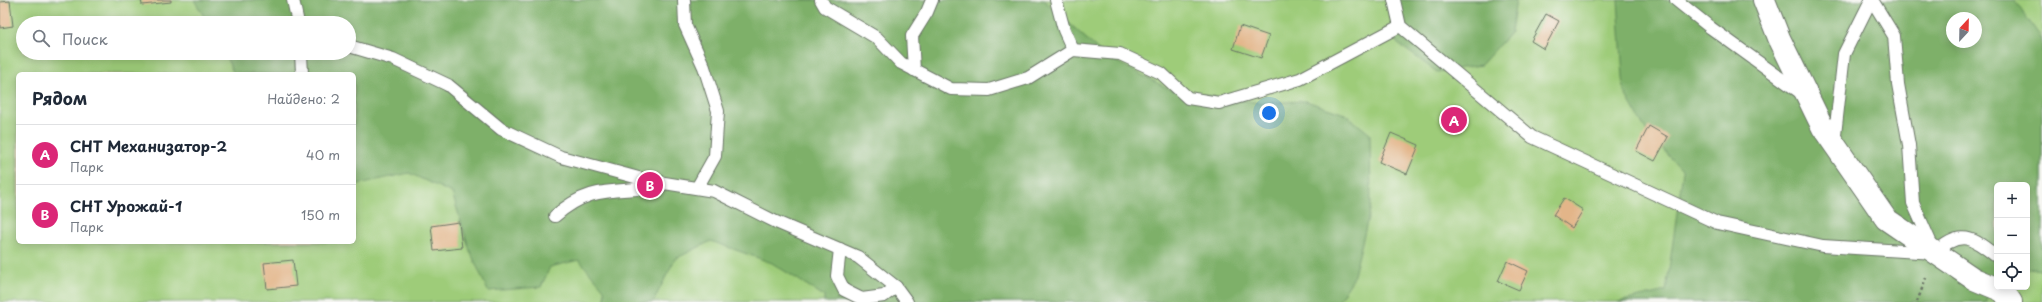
<!DOCTYPE html>
<html lang="ru">
<head>
<meta charset="utf-8">
<style>
  body { margin:0; font-family:"Playpen Sans",sans-serif; background:#f6f6f7; color:#1f2937 }
  .controls { position:absolute; right:12px; bottom:12px; display:grid; overflow:hidden; border-radius:6px; box-shadow:0 2px 10px #0003 }
  .controls button { width:36px; height:36px; display:grid; place-items:center; padding:0; border:0; border-bottom:1px solid #e0e1e3; background:#fff; color:#1f2937; font:20px sans-serif }
  .compass { position:absolute; left:1946px; top:12px; width:36px; height:36px; border-radius:50%; background:#fff; box-shadow:0 2px 10px #0003; rotate:22deg }
  .you { position:absolute; left:1269px; top:113px; width:14px; height:14px; margin:-10px; border:3px solid #fff; border-radius:50%; background:#1a73e8; box-shadow:0 0 0 6px #1a73e833 }
  .badge { display:grid; place-items:center; width:26px; height:26px; border-radius:50%; background:#db2777; color:#fff; font-size:13px; font-weight:700 }
  .pin { position:absolute; translate:-50% -50%; border:2px solid #fff; box-shadow:0 1px 4px #0006 }
  .list { margin:0; padding:0; list-style:none }
  h2 { display:flex; justify-content:space-between; align-items:center; height:52px; margin:0; padding:0 16px; font-size:17px }
  h2 small { font-size:13px; font-weight:400; color:#747a83 }
  .list li { display:grid; grid-template-columns:26px 1fr auto; gap:12px; align-items:center; box-sizing:border-box; height:60px; padding:0 16px; border-top:1px solid #e0e1e3 }
  .list b { display:block; font-size:15px; white-space:nowrap }
  .list p { margin:0; font-size:13px; white-space:nowrap; color:#747a83 }
  .list em { font-size:13px; font-style:normal; color:#747a83 }
  .icon { flex:none; width:22px; height:22px; fill:none; stroke:currentColor; stroke-width:2; stroke-linecap:round; stroke-linejoin:round }
  .map { position:relative; flex:none; width:2042px; height:302px; overflow:hidden }
  .search { position:absolute; background:#fff; box-shadow:0 2px 10px #0003; left:16px; top:16px; width:340px; height:44px; display:flex; align-items:center; gap:10px; box-sizing:border-box; padding:0 14px; border-radius:22px; color:#747a83; font-size:15px }
  .panel { position:absolute; background:#fff; box-shadow:0 2px 10px #0003; left:16px; top:72px; width:340px; height:172px; border-radius:6px }
  .map>svg:first-child { display:block }
  .green { fill:#9ecc79; stroke:#5e8456; fill-rule:evenodd }
  .forest { fill:#7eb069; stroke:#4e764e; fill-rule:evenodd }
  .building { fill:#e3b589 }
  .lines { fill:none; stroke-linecap:round; stroke-linejoin:round }
  .lane-casing { stroke:#6a7566; stroke-width:14 }
  .street-casing { stroke:#6a7566; stroke-width:24 }
  .path { stroke:#6a7566; stroke-width:2.5; stroke-dasharray:3 3; stroke-linecap:butt }
  .lane { stroke:#fff; stroke-width:12 }
  .street { stroke:#fff; stroke-width:22 }
</style>
</head>
<body>
<div class="map">
<svg width="2042" height="302" viewBox="0 0 2042 302">
  <rect width="100%" height="100%" fill="#f6f6f2"/>
  <filter id="ink" filterUnits="userSpaceOnUse"><feTurbulence type="fractalNoise" baseFrequency=".025" numOctaves="2"/><feDisplacementMap in="SourceGraphic" scale="8" xChannelSelector="R" yChannelSelector="G"/><feConvolveMatrix kernelMatrix="1 2 1 2 8 2 1 2 1" color-interpolation-filters="sRGB"/></filter>
  <filter id="wash" filterUnits="userSpaceOnUse"><feTurbulence type="fractalNoise" baseFrequency=".012" numOctaves="4" result="noise"/><feDisplacementMap in="SourceGraphic" scale="16" xChannelSelector="R" yChannelSelector="G"/><feGaussianBlur stdDeviation="0.9" result="paint"/><feColorMatrix in="noise" values="0 0 0 0 0 0 0 0 0 0 0 0 0 0 0 0 0 1.4 0 .05"/><feComposite in="paint" operator="in"/></filter>
  <g filter="url(#wash)">
    <rect width="100%" height="100%" fill="#f4ddc3"/>
    <!-- green -->
    <g class="green">
      <path d="M0,0H767L1101,302H0ZM23,23H349V53H23ZM18,74H354V242H18Z"/>
      <path d="M774,0H2042V302H1109ZM1952,18H1976V42H1952ZM1997,185H2027V287H1997Z"/>
    </g>
    <!-- forest -->
    <g class="forest">
      <path d="M194,0H1044L1105,56L1171,90L1262,103L1306,101L1345,114L1370,134L1371,206L1353,279L1338,302H824V296L772,263L711,241L675,259L653,302H605L604,289L579,260L550,267L541,287L488,291L470,251L452,193L409,173L354,185V74H234L224,53H349V23H208Z"/>
      <path d="M1386,0H1516L1511,32L1481,65L1437,72L1397,43Z"/>
      <path d="M1618,0H2014L2042,39V270L2027,268V185H1997V276L1985,302H1618L1666,291L1683,171L1647,132L1624,92ZM1952,18H1976V42H1952Z"/>
    </g>
    <g id="blocks">
      <!-- building -->
      <g class="building">
        <path d="M141,0H171V2L142,5Z"/>
        <path d="M10,1L13,26L0,28V2Z"/>
        <path d="M1546,14L1559,21L1544,49L1531,41Z"/>
        <path d="M1240,26L1269,36L1261,58L1233,49Z"/>
        <path d="M1649,126L1668,137L1655,161L1636,151Z"/>
        <path d="M1391,133L1419,145L1407,174L1379,162Z"/>
        <path d="M1564,198L1583,210L1572,228L1553,215Z"/>
        <path d="M459,222L462,248L434,251L431,226Z"/>
        <path d="M293,260L296,286L267,289L264,263Z"/>
        <path d="M1507,261L1528,271L1519,290L1498,281Z"/>
      </g>
    </g>
  </g>
  <g filter="url(#ink)">
    <use href="#blocks" fill-opacity="0" stroke="#6a7566" stroke-width="1"/>
    <g class="lines">
      <defs>
        <g id="lane">
          <path d="M293,0L298,23"/>
          <path d="M684,0L685,25L704,67L718,111L715,156L697,188"/>
          <path d="M821,0L825,7L877,38L901,63L951,89L989,90L1028,78L1073,50L1120,54L1161,73L1188,98L1219,103L1300,79L1400,26"/>
          <path d="M1056,0L1064,30L1073,50"/>
          <path d="M1394,0L1400,26L1532,137L1717,223L1823,246L1935,253C1960,229 1973,237 1997,257"/>
          <path d="M1676,0L1711,28L1801,93"/>
          <path d="M1872,0L1894,36L1898,84L1909,145L1913,203L1933,248"/>
          <path d="M349,46L393,59L448,85L501,129L561,157L646,180L714,191L776,222L858,257L896,287L907,302"/>
          <path d="M301,53L302,74"/>
          <path d="M914,70L912,36L927,12L932,0"/>
          <path d="M1834,144L1844,54L1871,0"/>
          <path d="M555,216C592,183 617,194 661,186"/>
          <path d="M840,249L837,276L844,290L862,299L884,296L896,287"/>
        </g>
        <path id="street" d="M1764,0L1779,38L1823,128L1886,219L1974,279L2003,291L2011,302"/>
      </defs>
      <!-- lane casing -->
      <use href="#lane" class="lane-casing"/>
      <!-- street casing -->
      <use href="#street" class="street-casing"/>
      <!-- path -->
      <path class="path" d="M1917,302L1926,278"/>
      <!-- lane -->
      <use href="#lane" class="lane"/>
      <!-- street -->
      <use href="#street" class="street"/>
    </g>
  </g>
</svg>
<div class="controls">
<button>+</button>
<button>−</button>
<button><svg class="icon" aria-label="locate" viewBox="0 0 24 24"><circle cx="12" cy="12" r="6"/><path d="M12 2v4M12 18v4M2 12h4M18 12h4"/></svg></button>
</div>
<svg class="compass" viewBox="-18 -18 36 36"><path d="M0-13l5 13h-10z" fill="#e53935"/><path d="M0 13l5-13h-10z" fill="#747a83"/></svg>
<div class="you"></div>
<div class="pin badge" style="left:1454px;top:120px">A</div>
<div class="pin badge" style="left:650px;top:185px">B</div>
<div class="search"><svg class="icon" aria-label="search" viewBox="0 0 24 24"><circle cx="10" cy="10" r="6"/><path d="M15 15l6 6"/></svg>Поиск</div>
<section class="panel">
<h2>Рядом<small>Найдено: 2</small></h2>
<ul class="list">
<li><span class="badge">A</span><div><b>СНТ Механизатор-2</b><p>Парк</p></div><em>40 m</em></li>
<li><span class="badge">B</span><div><b>СНТ Урожай-1</b><p>Парк</p></div><em>150 m</em></li>
</ul>
</section>
</div>
</body>
</html>
